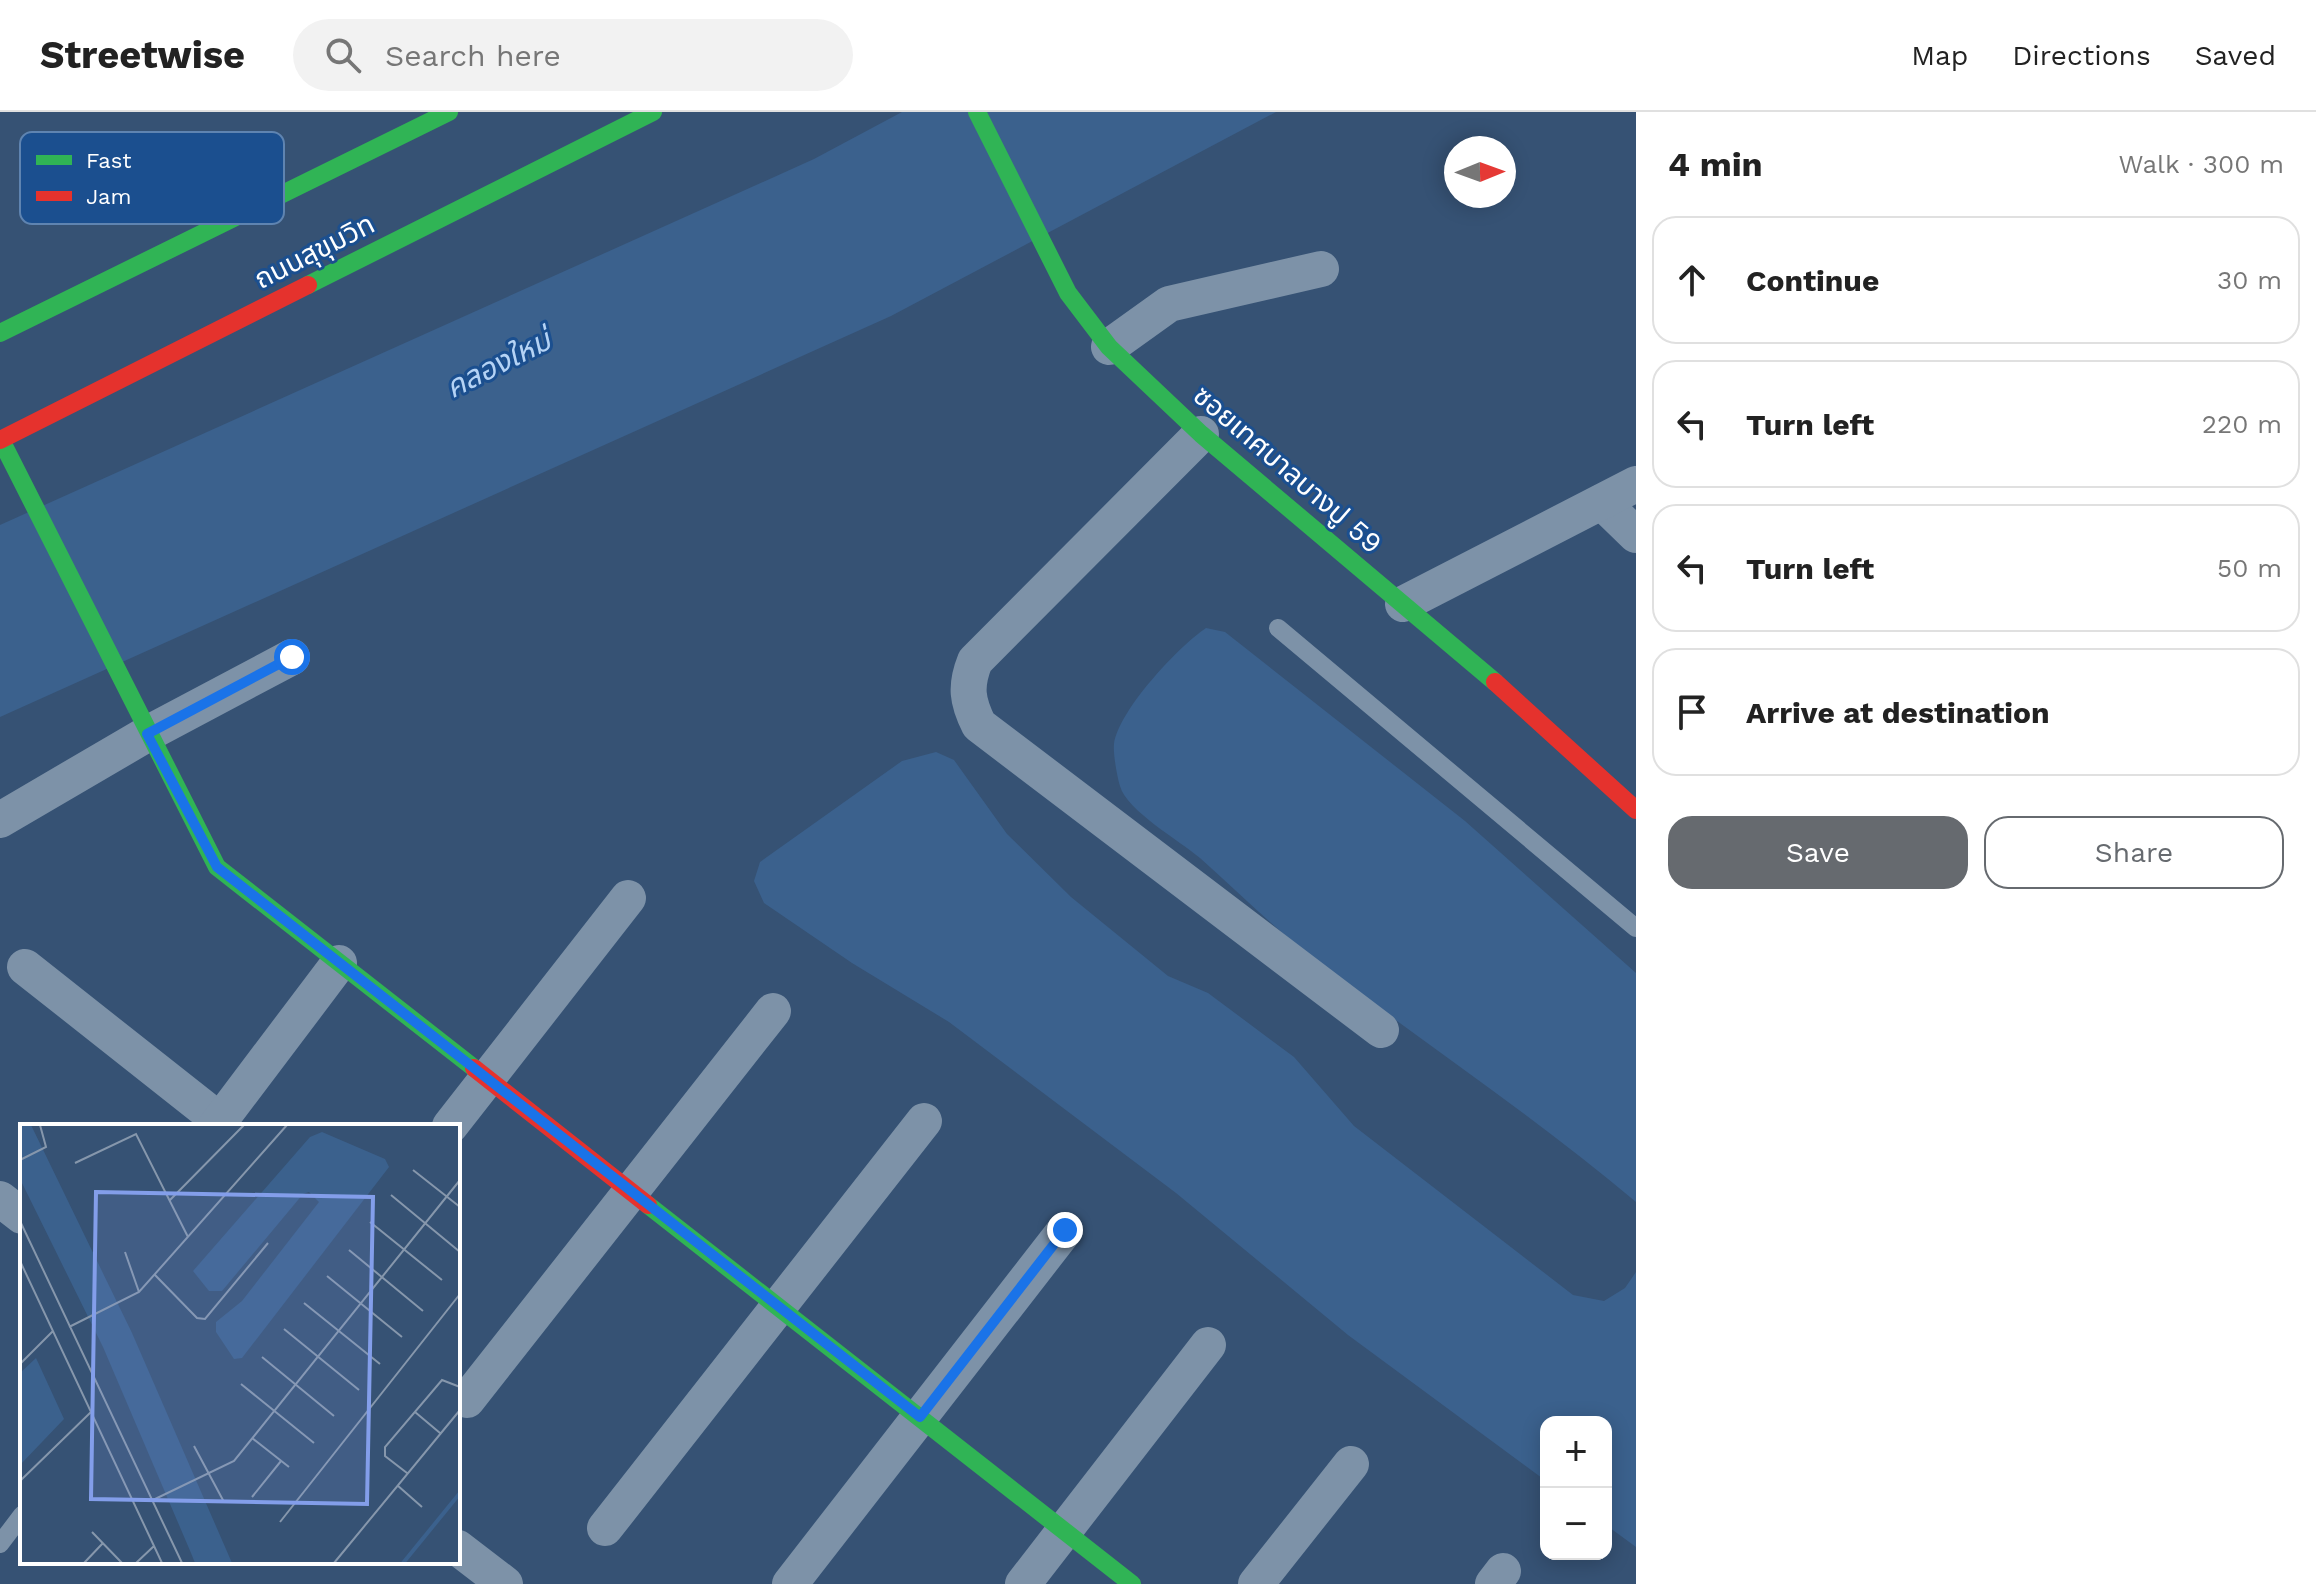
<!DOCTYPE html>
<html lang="en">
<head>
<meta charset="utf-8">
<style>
  body { margin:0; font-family:"Work Sans","Noto Sans Thai",sans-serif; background:#f2f2f2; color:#222 }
  .controls { position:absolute; right:24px; bottom:24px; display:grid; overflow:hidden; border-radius:16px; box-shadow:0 4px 20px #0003 }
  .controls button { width:72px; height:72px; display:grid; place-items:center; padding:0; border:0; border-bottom:2px solid #e0e0e0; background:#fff; color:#222; font:40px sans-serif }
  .compass { position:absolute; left:1444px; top:24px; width:72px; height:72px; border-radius:50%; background:#fff; box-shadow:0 4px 20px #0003; rotate:89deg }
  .stop { position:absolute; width:24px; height:24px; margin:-18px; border:6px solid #1a73e8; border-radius:50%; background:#fff }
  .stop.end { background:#1a73e8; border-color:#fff; box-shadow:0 2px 8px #0008 }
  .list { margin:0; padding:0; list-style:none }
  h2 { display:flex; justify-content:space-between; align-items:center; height:104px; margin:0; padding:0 32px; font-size:34px }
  h2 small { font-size:26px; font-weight:400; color:#767676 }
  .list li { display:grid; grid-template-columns:52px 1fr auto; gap:24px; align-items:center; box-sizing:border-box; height:128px; margin:0 16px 16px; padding:0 16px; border:2px solid #e0e0e0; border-radius:24px }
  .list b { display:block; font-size:30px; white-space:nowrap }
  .list em { font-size:26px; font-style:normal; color:#767676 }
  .actions { display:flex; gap:16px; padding:24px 32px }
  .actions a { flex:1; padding:18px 0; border:2px solid #666a6f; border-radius:24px; text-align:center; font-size:28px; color:#666a6f }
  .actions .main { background:#666a6f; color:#fff }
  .icon { flex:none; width:44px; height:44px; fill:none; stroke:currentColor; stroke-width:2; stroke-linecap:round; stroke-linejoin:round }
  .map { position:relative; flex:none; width:1636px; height:1472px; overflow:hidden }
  header { display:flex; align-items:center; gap:48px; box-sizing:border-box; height:112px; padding:0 40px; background:#fff; border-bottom:2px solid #e0e0e0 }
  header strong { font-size:38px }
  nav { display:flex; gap:44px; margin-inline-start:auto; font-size:28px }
  .search { width:560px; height:72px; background:#f2f2f2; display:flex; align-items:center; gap:20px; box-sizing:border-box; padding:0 28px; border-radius:44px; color:#767676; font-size:30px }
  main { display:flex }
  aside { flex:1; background:#fff }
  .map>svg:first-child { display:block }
  .water { fill:#3b618d }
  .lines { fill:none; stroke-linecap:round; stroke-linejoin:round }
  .lane { stroke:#7d92a8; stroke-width:18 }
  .street { stroke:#7d92a8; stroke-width:36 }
  .fast { stroke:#30b455; stroke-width:18 }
  .jam { stroke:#e5322d; stroke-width:18 }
  .route { stroke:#1a73e8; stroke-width:10 }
  .labels { text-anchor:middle; stroke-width:6; stroke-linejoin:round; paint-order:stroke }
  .street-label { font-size:28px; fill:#fff; stroke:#1b4f8f }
  .water-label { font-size:30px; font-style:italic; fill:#b5d3f5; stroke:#1b4f8f }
  .inset-river { fill:none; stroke:#3b618d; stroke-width:4 }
  .inset-road { fill:none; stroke:#8697ac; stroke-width:2 }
  .view { fill:#839eea; fill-opacity:0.15; stroke:#839eea; stroke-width:4 }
  .inset-edge { fill:none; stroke:#fff; stroke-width:4 }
  .key { fill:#1b4f8f; stroke:#5f84b1; stroke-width:2 }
  .key-label { font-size:22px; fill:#fff }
</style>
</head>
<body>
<header>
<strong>Streetwise</strong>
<div class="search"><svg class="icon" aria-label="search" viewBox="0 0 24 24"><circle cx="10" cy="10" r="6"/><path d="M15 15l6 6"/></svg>Search here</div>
<nav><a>Map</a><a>Directions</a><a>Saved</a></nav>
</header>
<main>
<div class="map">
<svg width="1636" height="1472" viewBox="0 0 1636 1472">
  <rect width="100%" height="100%" fill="#365274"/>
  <!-- water -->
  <g class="water">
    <path d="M902,0H1276L891,204L0,605V413L814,47Z"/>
    <path d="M1206,516L1225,520L1465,709L1636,861V1090C1532,1002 1420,929 1313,846C1273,815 1238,780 1200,746C1180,729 1126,698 1120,674C1117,664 1113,642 1114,632C1119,598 1178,535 1206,516Z"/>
    <path d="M936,640L954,648L1007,722L1071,785L1168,864L1208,881L1294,945L1354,1014L1573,1183L1604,1189L1625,1176L1636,1160V1435L1606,1413V1310H1546V1369L1348,1223L1176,1081L949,910L852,851L764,791L754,769L760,750L902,649Z"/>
  </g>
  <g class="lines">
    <!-- lane -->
    <g class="lane">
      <path d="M1278,516L1636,816"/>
      <path d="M0,1432L22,1403"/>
    </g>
    <!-- street -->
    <g class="street">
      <path d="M1109,235L1169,192L1321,157"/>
      <path d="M1201,322L975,549C965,574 967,589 979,613L1381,918"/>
      <path d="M1602,390L1636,423"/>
      <path d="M1403,492L1636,372"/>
      <path d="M0,708L147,622L292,545"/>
      <path d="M25,855L220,1009"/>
      <path d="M216,1014L339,851"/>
      <path d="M450,1014L628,786"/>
      <path d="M0,1087L22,1104"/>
      <path d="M467,1288L773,899"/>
      <path d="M605,1416L924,1009"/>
      <path d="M458,1436L505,1472"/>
      <path d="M790,1472L1065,1118"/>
      <path d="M1023,1472L1208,1233"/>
      <path d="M1256,1472L1351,1352"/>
      <path d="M1493,1472L1503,1459"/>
    </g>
    <!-- fast -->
    <g class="fast">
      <path d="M977,0L1068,181L1109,235L1201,322L1495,570"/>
      <path d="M308,173L653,0"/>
      <path d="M0,221L449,0"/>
      <path d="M1,328L217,755L474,956"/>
      <path d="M648,1093L1132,1472"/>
    </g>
    <!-- jam -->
    <g class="jam">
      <path d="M0,328L308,173"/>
      <path d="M1495,570L1636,698"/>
      <path d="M474,956L648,1093"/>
    </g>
  </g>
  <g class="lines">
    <!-- route -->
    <path class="route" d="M292,545L147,622L217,755L920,1305L1065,1118"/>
  </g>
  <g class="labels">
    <!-- street labels -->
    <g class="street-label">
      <text transform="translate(314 139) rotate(-27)" y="10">ถนนสุขุมวิท</text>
      <text transform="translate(1288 357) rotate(41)" y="10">ซอยเทศบาลบางปู 59</text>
    </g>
    <!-- water labels -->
    <g class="water-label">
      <text transform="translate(498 252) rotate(-27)" y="10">คลองใหม่</text>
    </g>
  </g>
  <!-- overview -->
  <g transform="translate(20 1012)">
    <rect width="440" height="440" fill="#365274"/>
    <path d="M0,1H11L112,209L212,439H175L171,429L83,223L0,55ZM302,8L365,35L369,43L222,234L214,235L196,208V198L222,177L299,78L289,68L283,70L202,167H189L173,147L290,13ZM16,234L44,295L0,341V249Z" fill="#3b618d"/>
    <path class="inset-river" d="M383,439L440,369"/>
    <path class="inset-road" d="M0,36L26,23L20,1M55,39L116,10L168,113M393,46L440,83M371,71L440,128M150,76L224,1M0,97L162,439M350,98L422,156M329,126L403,187M105,128L119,168M0,137L142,439M135,151L177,194L185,195L248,119M307,152L382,213M284,179L360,240M49,203L119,168L267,1M264,205L339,266M242,233L314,292M0,240L33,207M221,260L294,319M395,288L420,309M232,314L269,343M174,322L204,378M387,349L365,332V323L422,256L440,263M0,357L71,288M377,361L402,383M232,373L261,337M133,376L214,337L440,56M260,398L440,170M72,408L102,439M64,439L83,419M116,439L134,422M314,439L440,286"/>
    <path class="view" d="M76,68L353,73L347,380L71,375Z"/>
    <rect width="440" height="440" class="inset-edge"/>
  </g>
  <!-- legend -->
  <rect x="20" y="20" width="264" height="92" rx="12" class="key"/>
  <rect x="36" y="43" width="36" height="10" fill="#30b455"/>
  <rect x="36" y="79" width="36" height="10" fill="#e5322d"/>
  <g class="key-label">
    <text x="86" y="56">Fast</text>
    <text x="86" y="92">Jam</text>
  </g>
</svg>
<div class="controls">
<button>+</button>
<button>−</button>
</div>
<svg class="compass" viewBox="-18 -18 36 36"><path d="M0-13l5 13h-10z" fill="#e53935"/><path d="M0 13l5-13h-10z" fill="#767676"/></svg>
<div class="stop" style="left:292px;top:545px"></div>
<div class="stop end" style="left:1065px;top:1118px"></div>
</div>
<aside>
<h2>4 min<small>Walk · 300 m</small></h2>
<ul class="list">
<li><svg class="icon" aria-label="ahead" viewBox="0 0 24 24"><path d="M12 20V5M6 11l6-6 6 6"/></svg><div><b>Continue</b></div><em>30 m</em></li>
<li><svg class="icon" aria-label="left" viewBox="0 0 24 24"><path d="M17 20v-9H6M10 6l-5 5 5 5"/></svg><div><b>Turn left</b></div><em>220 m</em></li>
<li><svg class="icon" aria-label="left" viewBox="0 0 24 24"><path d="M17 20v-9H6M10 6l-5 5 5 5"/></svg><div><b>Turn left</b></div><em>50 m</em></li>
<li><svg class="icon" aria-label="arrive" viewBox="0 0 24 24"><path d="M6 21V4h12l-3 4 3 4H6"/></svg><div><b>Arrive at destination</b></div></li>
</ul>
<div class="actions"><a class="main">Save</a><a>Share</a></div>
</aside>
</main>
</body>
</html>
